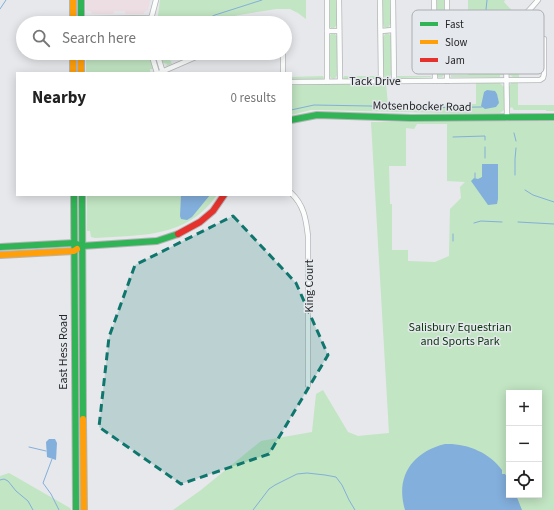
<!DOCTYPE html>
<html lang="en">
<head>
<meta charset="utf-8">
<style>
  body { margin:0; font-family:"Source Sans 3",sans-serif; background:#f2f2f2; color:#222 }
  .controls { position:absolute; right:12px; bottom:12px; display:grid; overflow:hidden; border-radius:0px; box-shadow:0 2px 10px #0003 }
  .controls button { width:36px; height:36px; display:grid; place-items:center; padding:0; border:0; border-bottom:1px solid #e0e0e0; background:#fff; color:#222; font:20px sans-serif }
  .list { margin:0; padding:0; list-style:none }
  h2 { display:flex; justify-content:space-between; align-items:center; height:52px; margin:0; padding:0 16px; font-size:17px }
  h2 small { font-size:13px; font-weight:400; color:#767676 }
  .icon { flex:none; width:22px; height:22px; fill:none; stroke:currentColor; stroke-width:2; stroke-linecap:round; stroke-linejoin:round }
  .map { position:relative; flex:none; width:554px; height:510px; overflow:hidden }
  .search { position:absolute; background:#fff; box-shadow:0 2px 10px #0003; left:16px; top:16px; width:276px; height:44px; display:flex; align-items:center; gap:10px; box-sizing:border-box; padding:0 14px; border-radius:22px; color:#767676; font-size:15px }
  .panel { position:absolute; background:#fff; box-shadow:0 2px 10px #0003; left:16px; top:72px; width:276px; height:124px; border-radius:0px }
  .map>svg:first-child { display:block }
  .commercial { fill:#ecdee3 }
  .green { fill:#c2e5c3; fill-rule:evenodd }
  .water { fill:#83afdc }
  .lines { fill:none; stroke-linecap:round; stroke-linejoin:round }
  .stream { stroke:#83afdc; stroke-width:1 }
  .street-casing { stroke:#b4b5b7; stroke-width:6 }
  .fast-casing { stroke:#b4b5b7; stroke-width:8 }
  .slow-casing { stroke:#b4b5b7; stroke-width:8 }
  .jam-casing { stroke:#b4b5b7; stroke-width:8 }
  .street { stroke:#fbfcfc; stroke-width:4.5 }
  .fast { stroke:#30b455; stroke-width:6 }
  .slow { stroke:#ff9f0a; stroke-width:6 }
  .jam { stroke:#e5322d; stroke-width:6 }
  .marked { fill:#0f766e; fill-opacity:0.2; stroke:#0f766e; stroke-width:3; stroke-dasharray:8 5; stroke-linejoin:round }
  .labels { text-anchor:middle; stroke-width:3; stroke-linejoin:round; paint-order:stroke }
  .street-label { font-size:12px; fill:#262729; stroke:#e5e8ec }
  .park-label { font-size:12px; fill:#063609; stroke:#e5e8ec }
  .key { fill:#e5e8ec; stroke:#acaeb2; stroke-width:1 }
  .key-label { font-size:11px; fill:#262729 }
</style>
</head>
<body>
<div class="map">
<svg width="554" height="510" viewBox="0 0 554 510">
  <rect width="100%" height="100%" fill="#e6e8eb"/>
  <!-- commercial -->
  <path class="commercial" d="M86,0H150L148,11L147,10L144,12V14H125V11H116L115,10L113,14H92L91,11H87L86,9Z"/>
  <!-- green -->
  <g class="green">
    <path d="M160,0H306V19L298,13L290,9H276L239,15L226,18L215,23H157Z"/>
    <path d="M328,0H337V25L334,28H331L329,25Z"/>
    <path d="M382,0H391V23L388,28L384,27L383,24Z"/>
    <path d="M436,0H444L445,22L441,27L437,25Z"/>
    <path d="M468,0H505L504,2L518,17C502,35 504,50 504,73L503,75H500V77H451V75H468Z"/>
    <path d="M527,16L543,31L539,34L521,30L519,34V77H513L509,74C509,46 507,37 527,16Z"/>
    <path d="M441,32L445,36V74L442,77H438L436,74L437,34Z"/>
    <path d="M386,33L389,34L391,36L392,74L388,78H385L383,75V37Z"/>
    <path d="M331,34H335L338,38V75L334,79L331,78L329,75V37Z"/>
    <path d="M86,53H150L153,69H150V71L151,73H86Z"/>
    <path d="M159,53H167L172,64L166,66L167,64L164,63L162,64Z"/>
    <path d="M323,76L324,78L322,79H291V77Z"/>
    <path d="M344,76H377V78L345,79L343,78Z"/>
    <path d="M397,76H431V77L399,78H397Z"/>
    <path d="M386,83L388,105L476,104V83H500L504,87V110L500,113H445L322,110H311L291,115V84Z"/>
    <path d="M511,83H518V105H554V111H546V110H514L512,107L510,108L509,87Z"/>
    <path d="M554,121V510H173L201,490L261,441L312,432L316,394L323,390L348,432L358,436L389,433L371,122ZM417,124H447V181L465,182L460,187L461,198L450,209L449,256L435,262L408,261V250H392V204H390L389,166H406V128L414,129ZM509,393H539V495H509Z"/>
    <path d="M87,195H217C187,238 141,235 95,238L91,237L90,231H87Z"/>
    <path d="M9,473L70,508L71,510H0V476Z"/>
  </g>
  <!-- water -->
  <g class="water">
    <path d="M487,90L495,91L497,94L499,103L496,107L485,109L481,106L484,92Z"/>
    <path d="M482,164H498V199L497,204L488,205L471,181L474,178L478,179L482,177Z"/>
    <path d="M181,195H210L192,217L187,220L181,219L180,216Z"/>
    <path d="M49,439H55L57,443L56,460L47,457L46,442Z"/>
    <path d="M445,444C466,443 489,452 502,470V474H505L509,480V495H516L522,510H405C395,477 412,452 445,444Z"/>
  </g>
  <g class="lines">
    <!-- stream -->
    <g class="stream">
      <path d="M0,9L6,0"/>
      <path d="M198,23L215,15L262,0"/>
      <path d="M486,72L485,19L487,0"/>
      <path d="M291,110L314,105L370,106L392,108L482,107"/>
      <path d="M514,133L516,141"/>
      <path d="M453,137L485,136V140"/>
      <path d="M485,158V147"/>
      <path d="M515,175V159L516,148"/>
      <path d="M475,178V173"/>
      <path d="M525,190L533,195L554,202"/>
      <path d="M518,222L554,224"/>
      <path d="M474,223L481,221L502,222"/>
      <path d="M453,234V241"/>
      <path d="M29,447L46,451"/>
      <path d="M52,459L43,483L51,494L59,510"/>
      <path d="M0,480L4,479L8,481L16,491L28,501L33,510"/>
      <path d="M253,510L269,489L275,485L297,474L307,473L325,475L336,477L342,485L349,500L355,510"/>
    </g>
    <defs>
      <g id="street">
        <path d="M327,0V82"/>
        <path d="M339,0L340,81"/>
        <path d="M380,0L381,81"/>
        <path d="M393,0L394,81"/>
        <path d="M434,0L435,81"/>
        <path d="M447,0V81"/>
        <path d="M73,19L152,18"/>
        <path d="M150,23L156,0"/>
        <path d="M435,30H447"/>
        <path d="M327,31H339"/>
        <path d="M381,31L393,30"/>
        <path d="M151,53L157,73"/>
        <path d="M157,53L163,73"/>
        <path d="M283,53V73"/>
        <path d="M159,73L205,53"/>
        <path d="M291,82L540,80L543,78L544,74V39"/>
        <path d="M507,118L506,49C508,26 525,17 538,0"/>
        <path d="M291,193C304,205 306,219 308,236V385"/>
      </g>
      <g id="fast">
        <path d="M81,0V23"/>
        <path d="M291,120L317,115L411,118L554,117"/>
        <path d="M74,195L76,510"/>
        <path d="M82,195L83,419"/>
        <path d="M0,247L74,243L82,246L157,241L178,234"/>
      </g>
      <g id="slow">
        <path d="M73,0V23"/>
        <path d="M73,53V73"/>
        <path d="M81,53V73"/>
        <path d="M0,255L74,251L77,249"/>
        <path d="M83,419L84,510"/>
      </g>
      <path id="jam" d="M178,234L200,222L213,211L224,195"/>
    </defs>
    <!-- street casing -->
    <use href="#street" class="street-casing"/>
    <!-- fast casing -->
    <use href="#fast" class="fast-casing"/>
    <!-- slow casing -->
    <use href="#slow" class="slow-casing"/>
    <!-- jam casing -->
    <use href="#jam" class="jam-casing"/>
    <!-- street -->
    <use href="#street" class="street"/>
    <!-- fast -->
    <use href="#fast" class="fast"/>
    <!-- slow -->
    <use href="#slow" class="slow"/>
    <!-- jam -->
    <use href="#jam" class="jam"/>
  </g>
  <!-- marked area -->
  <path class="marked" d="M233,216L296,283L328,355L269,454L181,484L99,427L109,337L135,265Z"/>
  <g class="labels">
    <!-- street labels -->
    <g class="street-label">
      <text x="375" y="85">Tack Drive</text>
      <text transform="translate(422 106) rotate(1)" y="4">Motsenbocker Road</text>
      <text transform="translate(309 286) rotate(-90)" y="4">King Court</text>
      <text transform="translate(63 352) rotate(-90)" y="4">East Hess Road</text>
    </g>
    <!-- park labels -->
    <g class="park-label">
      <text x="460" y="331">Salisbury Equestrian<tspan x="460" dy="14">and Sports Park</tspan></text>
    </g>
  </g>
  <!-- legend -->
  <rect x="412" y="10" width="132" height="64" rx="6" class="key"/>
  <rect x="420" y="22" width="18" height="4" fill="#30b455"/>
  <rect x="420" y="40" width="18" height="4" fill="#ff9f0a"/>
  <rect x="420" y="58" width="18" height="4" fill="#e5322d"/>
  <g class="key-label">
    <text x="445" y="28">Fast</text>
    <text x="445" y="46">Slow</text>
    <text x="445" y="64">Jam</text>
  </g>
</svg>
<div class="controls">
<button>+</button>
<button>−</button>
<button><svg class="icon" aria-label="locate" viewBox="0 0 24 24"><circle cx="12" cy="12" r="6"/><path d="M12 2v4M12 18v4M2 12h4M18 12h4"/></svg></button>
</div>
<div class="search"><svg class="icon" aria-label="search" viewBox="0 0 24 24"><circle cx="10" cy="10" r="6"/><path d="M15 15l6 6"/></svg>Search here</div>
<section class="panel">
<h2>Nearby<small>0 results</small></h2>
<ul class="list">
</ul>
</section>
</div>
</body>
</html>
